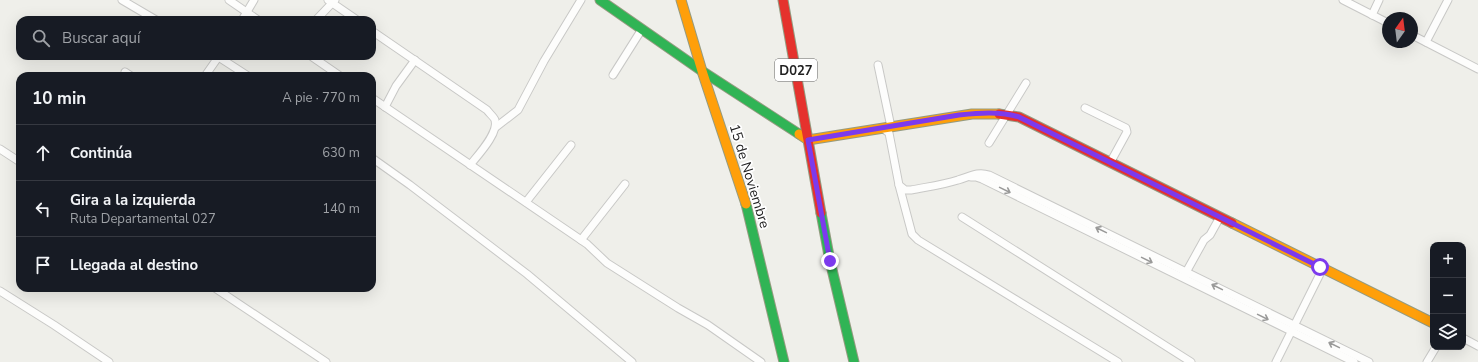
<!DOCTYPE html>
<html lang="es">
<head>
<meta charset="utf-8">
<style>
  body { margin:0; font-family:"Nunito Sans",sans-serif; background:#20242c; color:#f1f3f6 }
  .controls { position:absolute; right:12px; bottom:12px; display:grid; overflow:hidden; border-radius:8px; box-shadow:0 4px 16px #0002 }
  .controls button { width:36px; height:36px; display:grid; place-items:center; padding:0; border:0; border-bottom:1px solid #363941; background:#171b24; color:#f1f3f6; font:20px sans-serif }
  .compass { position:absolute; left:1382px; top:12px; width:36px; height:36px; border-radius:50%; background:#171b24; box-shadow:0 4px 16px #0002; rotate:14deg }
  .stop { position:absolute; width:12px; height:12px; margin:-9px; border:3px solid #7c3aed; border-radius:50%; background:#fff }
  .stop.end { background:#7c3aed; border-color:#fff; box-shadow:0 1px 4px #0008 }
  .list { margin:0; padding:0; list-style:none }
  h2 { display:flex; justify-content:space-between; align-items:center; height:52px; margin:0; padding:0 16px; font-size:17px }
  h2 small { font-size:13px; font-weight:400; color:#9ea1a6 }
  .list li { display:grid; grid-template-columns:26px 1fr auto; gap:12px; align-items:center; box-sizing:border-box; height:56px; padding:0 16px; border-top:1px solid #363941 }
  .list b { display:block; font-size:15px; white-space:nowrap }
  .list p { margin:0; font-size:13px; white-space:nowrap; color:#9ea1a6 }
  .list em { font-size:13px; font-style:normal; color:#9ea1a6 }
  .icon { flex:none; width:22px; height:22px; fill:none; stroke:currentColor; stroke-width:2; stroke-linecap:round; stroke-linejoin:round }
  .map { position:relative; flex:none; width:1478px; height:362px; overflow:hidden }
  .search { position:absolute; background:#171b24; box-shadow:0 4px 16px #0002; left:16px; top:16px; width:360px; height:44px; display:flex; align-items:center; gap:10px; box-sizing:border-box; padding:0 14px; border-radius:12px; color:#9ea1a6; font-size:15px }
  .panel { position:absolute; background:#171b24; box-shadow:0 4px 16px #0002; left:16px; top:72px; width:360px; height:220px; border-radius:12px }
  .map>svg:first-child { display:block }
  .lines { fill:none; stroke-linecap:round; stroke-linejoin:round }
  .street-casing { stroke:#c8c8c6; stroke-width:9 }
  .fast-casing { stroke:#959b80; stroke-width:11 }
  .slow-casing { stroke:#959b80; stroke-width:11 }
  .jam-casing { stroke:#959b80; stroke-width:11 }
  .street { stroke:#fdfdfc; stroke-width:7 }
  .fast { stroke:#30b455; stroke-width:9 }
  .slow { stroke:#ff9f0a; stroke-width:9 }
  .jam { stroke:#e5322d; stroke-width:9 }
  .oneway { stroke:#9a9a99 }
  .route { stroke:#7c3aed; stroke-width:5 }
  .labels { text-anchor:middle; stroke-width:3.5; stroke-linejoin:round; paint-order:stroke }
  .shield { fill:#fff; stroke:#646464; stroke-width:1 }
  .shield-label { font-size:13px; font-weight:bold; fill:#212121 }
  .street-label { font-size:14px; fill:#212121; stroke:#fff }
</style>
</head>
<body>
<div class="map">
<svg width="1478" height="362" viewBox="0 0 1478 362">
  <rect width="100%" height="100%" fill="#efefea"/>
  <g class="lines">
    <defs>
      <g id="street">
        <path d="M122,0L156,20"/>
        <path d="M229,0L258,20"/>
        <path d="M328,0L357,20"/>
        <path d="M1343,0L1388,23"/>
        <path d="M1372,15L1379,0"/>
        <path d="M242,20L254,0"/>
        <path d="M316,20L335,0"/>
        <path d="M372,31L487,110C489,113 494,117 495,120C499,133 478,155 470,165"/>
        <path d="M1412,35L1478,69"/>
        <path d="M1426,42L1448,0"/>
        <path d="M217,56L248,76"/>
        <path d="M311,56L340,76"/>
        <path d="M878,65L891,127"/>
        <path d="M125,72L131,76"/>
        <path d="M613,75L642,29"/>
        <path d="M205,76L219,56"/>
        <path d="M372,98L587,244L607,263L678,308L708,325L761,362"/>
        <path d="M385,107L396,86L415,60"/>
        <path d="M1085,108L1126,128L1127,132L1110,163"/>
        <path d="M496,127L518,110L544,61L581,0"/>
        <path d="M882,128L889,133L899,185L905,190H911C926,187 943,185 958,180C969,177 977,171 989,175L1369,362"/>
        <path d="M989,143L1026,83"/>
        <path d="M0,149L20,162"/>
        <path d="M372,158L410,185L527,274L632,362"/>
        <path d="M971,177H976L982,179L1354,362"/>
        <path d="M899,185L912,234L918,240L1118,362"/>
        <path d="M526,202L571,145"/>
        <path d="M962,217L1191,362"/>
        <path d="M581,240L625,184"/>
        <path d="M1184,276L1204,240L1210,235L1220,217"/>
        <path d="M215,288L326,362"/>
        <path d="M0,291L54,325L109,362"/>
        <path d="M1463,338L1478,346"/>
        <path d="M1276,362L1323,268"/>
        <path d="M1427,362L1436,347"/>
      </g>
      <g id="fast">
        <path d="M600,0L702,71L799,134"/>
        <path d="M746,204L784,362"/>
        <path d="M821,213L830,261L854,362"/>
      </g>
      <g id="slow">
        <path d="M681,0L702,71L746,204"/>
        <path d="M799,134L808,140L972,114H999"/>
        <path d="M1232,223L1433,323"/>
      </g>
      <g id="jam">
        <path d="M783,0L821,213"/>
        <path d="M999,114L1019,117L1232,223"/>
      </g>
    </defs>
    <!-- street casing -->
    <use href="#street" class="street-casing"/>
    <!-- fast casing -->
    <use href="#fast" class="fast-casing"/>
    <!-- slow casing -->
    <use href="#slow" class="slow-casing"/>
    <!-- jam casing -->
    <use href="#jam" class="jam-casing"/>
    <!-- street -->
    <use href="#street" class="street"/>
    <!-- fast -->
    <use href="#fast" class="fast"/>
    <!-- slow -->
    <use href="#slow" class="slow"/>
    <!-- jam -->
    <use href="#jam" class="jam"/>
  </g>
  <!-- one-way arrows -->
  <defs><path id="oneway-shaft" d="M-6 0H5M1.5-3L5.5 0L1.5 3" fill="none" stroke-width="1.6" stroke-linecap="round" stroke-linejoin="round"/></defs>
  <g class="oneway">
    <use href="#oneway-shaft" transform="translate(1005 190) rotate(26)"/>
    <use href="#oneway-shaft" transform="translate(1101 230) rotate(-154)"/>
    <use href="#oneway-shaft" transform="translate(1147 260) rotate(26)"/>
    <use href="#oneway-shaft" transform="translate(1217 287) rotate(-154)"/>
    <use href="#oneway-shaft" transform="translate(1263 317) rotate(26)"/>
    <use href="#oneway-shaft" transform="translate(1334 345) rotate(-154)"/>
  </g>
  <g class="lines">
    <!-- route -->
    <path class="route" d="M830,261L808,140L959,115C978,113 1000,111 1019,117L1320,267"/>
  </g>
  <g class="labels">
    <!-- shield labels -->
    <rect class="shield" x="775" y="59" width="42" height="22" rx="3"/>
    <g class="shield-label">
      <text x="796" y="75">D027</text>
    </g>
    <!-- street labels -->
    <g class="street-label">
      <text transform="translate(750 176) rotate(73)" y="5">15 de Noviembre</text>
    </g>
  </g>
</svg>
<div class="controls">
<button>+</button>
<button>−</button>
<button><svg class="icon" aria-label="layers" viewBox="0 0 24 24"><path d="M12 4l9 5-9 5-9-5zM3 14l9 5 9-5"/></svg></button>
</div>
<svg class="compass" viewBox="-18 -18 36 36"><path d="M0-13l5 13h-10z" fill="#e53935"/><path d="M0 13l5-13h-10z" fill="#9ea1a6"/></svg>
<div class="stop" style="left:1320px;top:267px"></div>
<div class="stop end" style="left:830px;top:261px"></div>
<div class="search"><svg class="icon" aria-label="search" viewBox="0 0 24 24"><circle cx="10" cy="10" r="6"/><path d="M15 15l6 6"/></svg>Buscar aquí</div>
<section class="panel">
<h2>10 min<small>A pie · 770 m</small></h2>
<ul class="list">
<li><svg class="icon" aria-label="ahead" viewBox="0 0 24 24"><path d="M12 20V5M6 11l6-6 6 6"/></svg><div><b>Continúa</b></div><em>630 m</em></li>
<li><svg class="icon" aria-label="left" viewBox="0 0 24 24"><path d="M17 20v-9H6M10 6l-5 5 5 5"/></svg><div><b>Gira a la izquierda</b><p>Ruta Departamental 027</p></div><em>140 m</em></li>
<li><svg class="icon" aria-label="arrive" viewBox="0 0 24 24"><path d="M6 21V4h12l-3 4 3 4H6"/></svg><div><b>Llegada al destino</b></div></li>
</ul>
</section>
</div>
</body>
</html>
